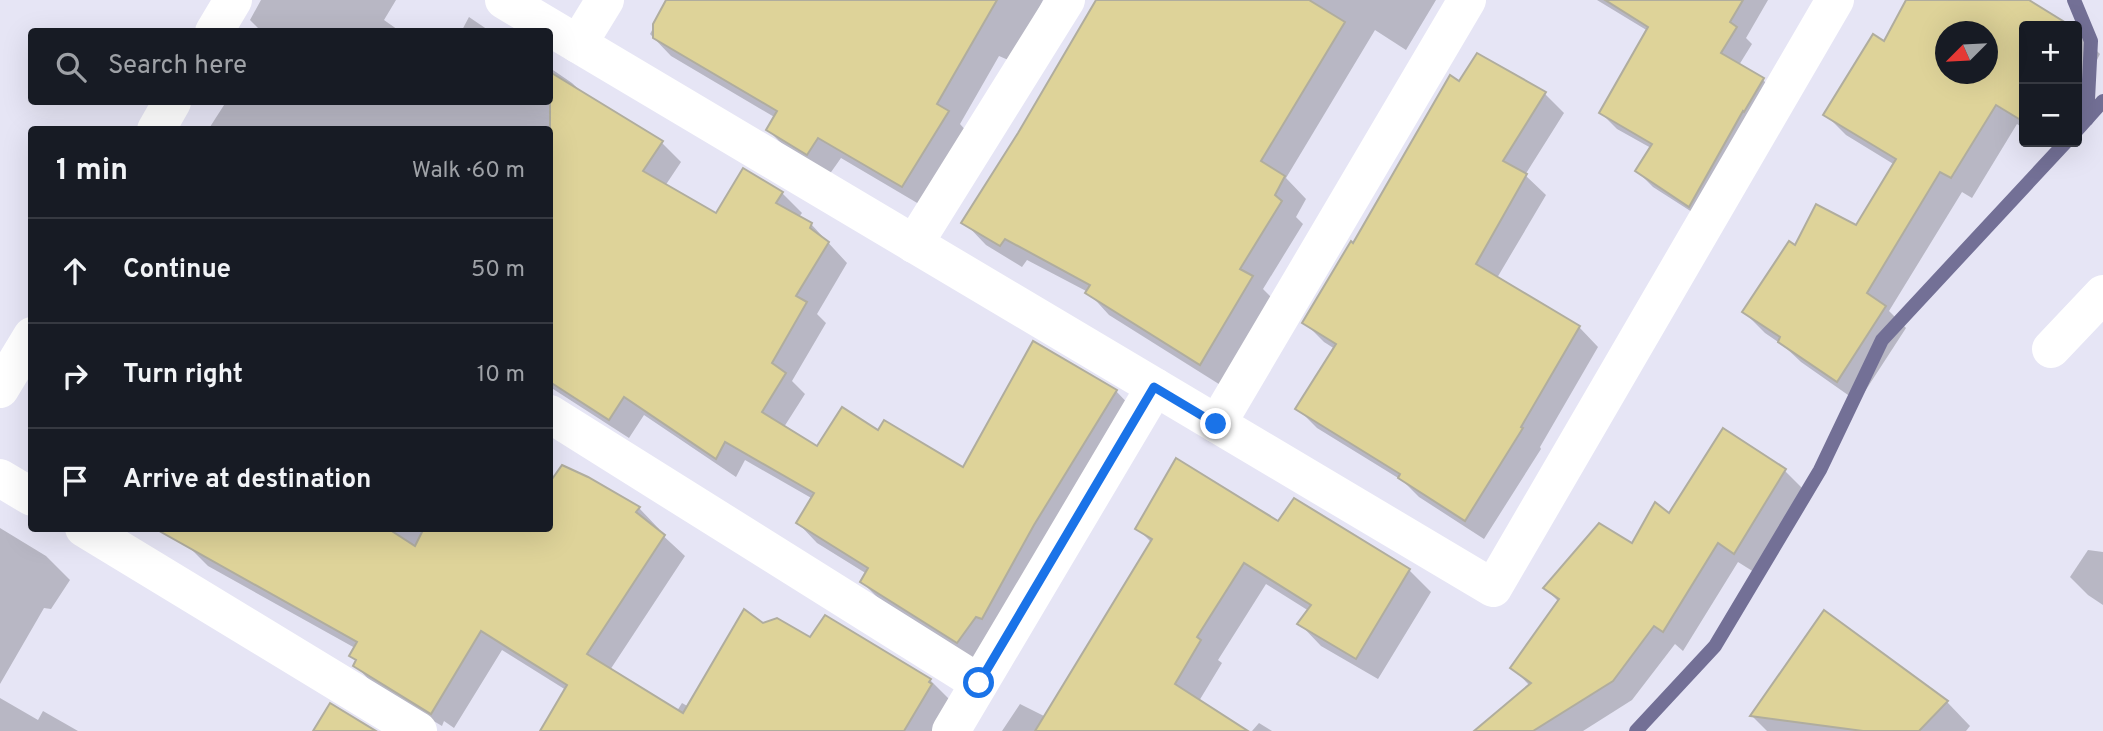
<!DOCTYPE html>
<html lang="en">
<head>
<meta charset="utf-8">
<style>
  body { margin:0; font-family:Overpass,sans-serif; background:#20242c; color:#f1f3f6 }
  .controls { position:absolute; right:21px; top:21px; display:grid; overflow:hidden; border-radius:7px; box-shadow:0 7px 28px #0002 }
  .controls button { width:63px; height:63px; display:grid; place-items:center; padding:0; border:0; border-bottom:2px solid #363941; background:#171b24; color:#f1f3f6; font:35px sans-serif }
  .compass { position:absolute; left:1935px; top:21px; width:63px; height:63px; border-radius:50%; background:#171b24; box-shadow:0 7px 28px #0002; rotate:246deg }
  .stop { position:absolute; width:21px; height:21px; margin:-16px; border:5px solid #1a73e8; border-radius:50%; background:#fff }
  .stop.end { background:#1a73e8; border-color:#fff; box-shadow:0 2px 7px #0008 }
  .list { margin:0; padding:0; list-style:none }
  h2 { display:flex; justify-content:space-between; align-items:center; height:91px; margin:0; padding:0 28px; font-size:30px }
  h2 small { font-size:23px; font-weight:400; color:#9ea1a6 }
  .list li { display:grid; grid-template-columns:46px 1fr auto; gap:21px; align-items:center; box-sizing:border-box; height:105px; padding:0 28px; border-top:2px solid #363941 }
  .list b { display:block; font-size:26px; white-space:nowrap }
  .list em { font-size:23px; font-style:normal; color:#9ea1a6 }
  .icon { flex:none; width:38px; height:38px; fill:none; stroke:currentColor; stroke-width:2; stroke-linecap:round; stroke-linejoin:round }
  .map { position:relative; flex:none; width:2103px; height:731px; overflow:hidden }
  .search { position:absolute; background:#171b24; box-shadow:0 7px 28px #0002; left:28px; top:28px; width:525px; height:77px; display:flex; align-items:center; gap:18px; box-sizing:border-box; padding:0 24px; border-radius:7px; color:#9ea1a6; font-size:26px }
  .panel { position:absolute; background:#171b24; box-shadow:0 7px 28px #0002; left:28px; top:126px; width:525px; height:406px; border-radius:7px }
  .map>svg:first-child { display:block }
  .shadow { fill:#0003; fill-rule:evenodd }
  .lines { fill:none; stroke-linecap:round; stroke-linejoin:round }
  .stream { stroke:#737096; stroke-width:14 }
  .building { fill:#ded399; stroke:#b0ad9e; stroke-width:2; fill-rule:evenodd }
  .street { stroke:#fff; stroke-width:38 }
  .route { stroke:#1a73e8; stroke-width:9 }
</style>
</head>
<body>
<div class="map">
<svg width="2103" height="731" viewBox="0 0 2103 731">
  <rect width="100%" height="100%" fill="#e6e5f5"/>
  <!-- shadow -->
  <g class="shadow">
    <path d="M261,0H396L384,20L401,32H262L250,20Z"/>
    <path d="M668,0H1043L1013,62L999,56L960,124L969,134L924,207L841,158L829,175L790,152L768,130L776,118L671,56L650,34Z"/>
    <path d="M1099,0H1436L1406,50L1375,30L1286,178L1306,199L1296,217L1303,224L1263,289L1274,300L1222,386L1109,315L1088,292L1027,260L1022,267L986,245L964,222Z"/>
    <path d="M1597,0H1768L1746,38L1752,44L1739,65L1763,80L1779,96L1706,221L1653,187L1637,171L1651,148L1617,129L1601,113L1648,31Z"/>
    <path d="M1908,0H2024L2068,26H2024V129L2017,124L1972,198L1962,192L1889,311L1906,328L1858,402L1801,362L1784,346L1765,333L1744,312L1795,247L1857,228L1895,165L1846,135L1825,114L1884,43ZM1946,32H1988V74H1946Z"/>
    <path d="M469,17L491,32H461Z"/>
    <path d="M2077,32L2100,54L2077,99Z"/>
    <path d="M550,68L572,83L586,96L661,142L681,162L665,186L717,215L782,193L802,213L799,217L811,224L847,263L817,314L826,323L792,381L805,394L784,427L817,449L878,433L964,470L1116,391L1135,411L977,662L882,602L862,582L867,574L817,543L798,523L813,499L745,460L736,477L644,415L629,438L550,387V130H208L226,102H550Z"/>
    <path d="M1459,83L1545,94L1564,113L1525,175L1546,195L1497,278L1579,327L1598,347L1540,447L1541,449L1484,539L1419,497L1403,481L1317,428L1298,409L1335,349L1324,342L1304,322Z"/>
    <path d="M563,467L639,508L659,529L658,531L685,556L610,670L677,711L682,703L689,707L762,624L930,680L950,700L936,731H542L566,690L502,650L454,728L444,721L442,726L375,686L355,665L357,662L351,656L355,648L208,566L187,545L179,528H550V485Z"/>
    <path d="M1784,470L1804,490L1754,572L1738,562L1683,651L1675,644L1632,700L1583,731H1477L1530,686L1513,668L1559,602L1545,588L1632,545L1670,515Z"/>
    <path d="M1279,524L1409,570L1431,592L1378,679L1321,646L1300,624L1309,611L1266,584L1218,660L1222,663L1199,701L1245,731H1002L1020,704L1046,717L1152,543L1137,528Z"/>
    <path d="M0,528L46,556L70,580L51,609L44,608L0,684Z"/>
    <path d="M2088,550L2103,552V605L2088,595L2070,577Z"/>
    <path d="M0,698L38,720L43,711L78,731H0Z"/>
    <path d="M1947,702L1970,726L1966,731H1767L1752,716Z"/>
    <path d="M1259,723L1272,731H1252Z"/>
  </g>
  <g class="lines">
    <!-- stream -->
    <g class="stream">
      <path d="M2074,0L2091,41L2087,119"/>
      <path d="M2077,130L2103,101"/>
      <path d="M1636,731L1715,646L1820,470L1882,340L2066,142"/>
    </g>
  </g>
  <!-- building -->
  <g class="building">
    <path d="M666,0H997L937,104L949,111L902,187L818,138L807,155L766,130L777,111L653,38V24Z"/>
    <path d="M1096,0H1309L1345,22L1261,161L1285,176L1275,195L1282,201L1240,269L1253,276L1200,365L1085,293L1090,285L1005,239L1000,246L961,223L1018,133Z"/>
    <path d="M1605,0H1743L1730,22L1737,27L1721,53L1764,78L1744,112L1743,111L1689,207L1635,171L1652,144L1599,113L1648,27Z"/>
    <path d="M1906,0H2029L2071,26H2024V122L1996,105L1951,178L1940,172L1867,293L1886,306L1837,382L1778,342L1780,337L1742,312L1789,241L1795,245L1816,204L1856,225L1896,159L1823,115L1873,34L1884,41ZM1945,32H1987V74H1945Z"/>
    <path d="M1477,53L1546,92L1503,161L1527,174L1476,264L1580,326L1521,427L1523,428L1465,521L1398,478L1400,474L1295,409L1336,344L1302,323L1351,241L1353,243L1450,75L1459,81Z"/>
    <path d="M550,72L663,141L643,171L716,213L743,168L783,192L776,203L812,223L810,228L829,242L796,296L807,302L772,363L786,373L762,412L817,446L842,407L878,430L884,420L963,467L1033,341L1117,390L1034,525L982,619L976,617L957,643L860,582L868,568L796,523L814,493L725,442L716,459L624,397L609,420L550,382Z"/>
    <path d="M1723,428L1786,469L1734,554L1718,543L1663,632L1654,626L1613,681L1533,731H1474L1531,683L1510,668L1559,599L1543,588L1599,523L1632,543L1655,502L1669,513Z"/>
    <path d="M1176,458L1278,521L1294,498L1410,569L1356,659L1297,624L1311,605L1244,563L1197,637L1201,640L1175,684L1248,731H1035L1152,539L1135,529Z"/>
    <path d="M562,465L588,477L640,507L636,512L665,535L587,654L683,713L744,609L763,623L777,618L810,637L825,615L931,679L929,682L932,684L904,731H540L567,685L481,631L431,714L353,666L356,660L349,656L357,642L154,528H387L415,546L424,528H550V482Z"/>
    <path d="M1824,610L1948,701L1919,731H1863L1750,716Z"/>
    <path d="M330,703L376,731H313Z"/>
  </g>
  <g class="lines">
    <!-- street -->
    <g class="street">
      <path d="M504,0L1493,588L1835,0"/>
      <path d="M214,32L233,0"/>
      <path d="M578,44L605,0"/>
      <path d="M156,130L172,102"/>
      <path d="M914,244L1066,0"/>
      <path d="M2051,349L2103,294"/>
      <path d="M0,389L32,336"/>
      <path d="M550,414L979,683"/>
      <path d="M1217,424L1467,0"/>
      <path d="M0,478L32,497"/>
      <path d="M84,528L418,731"/>
      <path d="M951,731L1155,387"/>
    </g>
  </g>
  <g class="lines">
    <!-- route -->
    <path class="route" d="M979,683L1154,387L1216,424"/>
  </g>
</svg>
<div class="controls">
<button>+</button>
<button>−</button>
</div>
<svg class="compass" viewBox="-18 -18 36 36"><path d="M0-13l5 13h-10z" fill="#e53935"/><path d="M0 13l5-13h-10z" fill="#9ea1a6"/></svg>
<div class="stop" style="left:979px;top:683px"></div>
<div class="stop end" style="left:1216px;top:424px"></div>
<div class="search"><svg class="icon" aria-label="search" viewBox="0 0 24 24"><circle cx="10" cy="10" r="6"/><path d="M15 15l6 6"/></svg>Search here</div>
<section class="panel">
<h2>1 min<small>Walk · 60 m</small></h2>
<ul class="list">
<li><svg class="icon" aria-label="ahead" viewBox="0 0 24 24"><path d="M12 20V5M6 11l6-6 6 6"/></svg><div><b>Continue</b></div><em>50 m</em></li>
<li><svg class="icon" aria-label="right" viewBox="0 0 24 24"><path d="M7 20v-9h11M14 6l5 5-5 5"/></svg><div><b>Turn right</b></div><em>10 m</em></li>
<li><svg class="icon" aria-label="arrive" viewBox="0 0 24 24"><path d="M6 21V4h12l-3 4 3 4H6"/></svg><div><b>Arrive at destination</b></div></li>
</ul>
</section>
</div>
</body>
</html>
